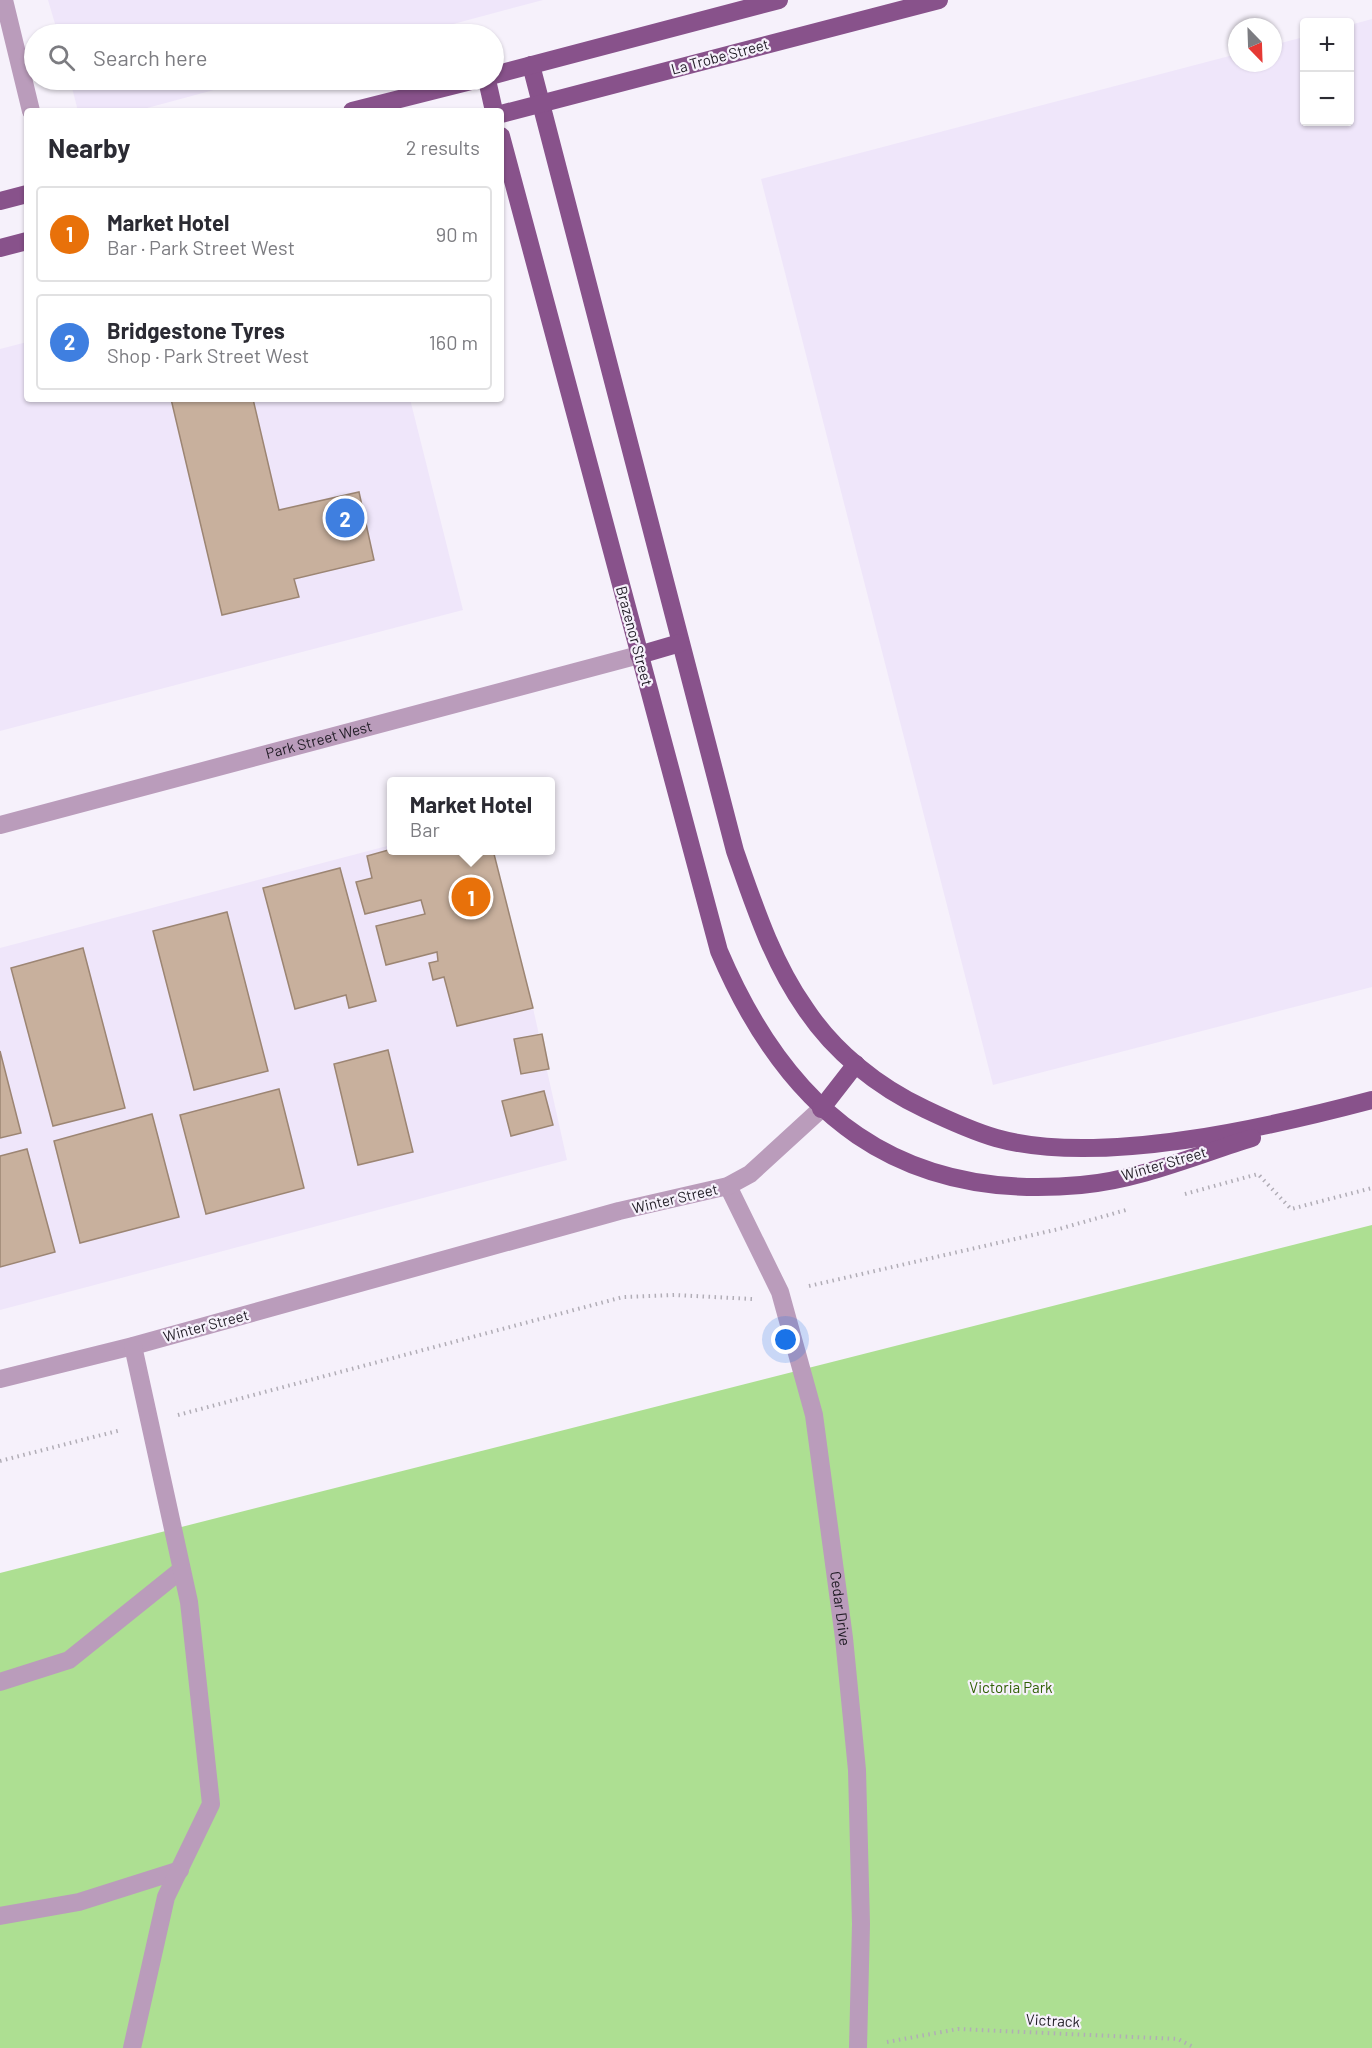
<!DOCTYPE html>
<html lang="en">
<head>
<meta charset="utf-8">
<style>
  body { margin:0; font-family:Barlow,sans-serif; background:#f2f2f3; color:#2b2b33 }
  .controls { position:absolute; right:18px; top:18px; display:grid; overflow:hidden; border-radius:6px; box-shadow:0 2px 4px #0004 }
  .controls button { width:54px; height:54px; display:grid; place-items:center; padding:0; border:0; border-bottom:2px solid #e1e1e2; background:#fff; color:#2b2b33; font:30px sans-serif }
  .compass { position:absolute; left:1228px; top:18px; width:54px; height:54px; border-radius:50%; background:#fff; box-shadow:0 2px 4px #0004; rotate:157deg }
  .you { position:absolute; left:786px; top:1340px; width:21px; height:21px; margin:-15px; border:4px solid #fff; border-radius:50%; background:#1a73e8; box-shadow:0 0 0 9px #1a73e833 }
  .badge { display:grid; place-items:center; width:39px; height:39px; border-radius:50%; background:#ab1a12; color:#fff; font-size:20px; font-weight:700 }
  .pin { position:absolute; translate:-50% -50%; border:3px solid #fff; box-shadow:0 2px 6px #0006 }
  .popup { position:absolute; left:387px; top:777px; width:168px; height:78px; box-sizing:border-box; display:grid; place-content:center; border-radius:6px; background:#fff; filter:drop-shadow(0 2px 4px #0005); font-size:20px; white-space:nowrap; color:#7c7c81 }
  .popup b { font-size:22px; color:#2b2b33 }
  .popup::after { content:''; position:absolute; left:50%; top:100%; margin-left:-12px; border:12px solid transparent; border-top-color:#fff }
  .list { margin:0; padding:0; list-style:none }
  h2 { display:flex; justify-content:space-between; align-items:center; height:78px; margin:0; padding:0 24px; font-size:26px }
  h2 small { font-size:20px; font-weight:400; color:#7c7c81 }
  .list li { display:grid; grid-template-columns:39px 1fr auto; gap:18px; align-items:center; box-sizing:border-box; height:96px; margin:0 12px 12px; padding:0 12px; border:2px solid #e1e1e2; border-radius:6px }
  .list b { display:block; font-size:22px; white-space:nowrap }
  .list p { margin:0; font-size:20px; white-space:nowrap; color:#7c7c81 }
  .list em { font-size:20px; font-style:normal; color:#7c7c81 }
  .icon { flex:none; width:33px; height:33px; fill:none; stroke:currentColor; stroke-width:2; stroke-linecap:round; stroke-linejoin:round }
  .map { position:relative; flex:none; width:1372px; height:2048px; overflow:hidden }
  .search { position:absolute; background:#fff; box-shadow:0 2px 4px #0004; left:24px; top:24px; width:480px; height:66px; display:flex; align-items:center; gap:15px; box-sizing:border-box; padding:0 21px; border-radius:33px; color:#7c7c81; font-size:22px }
  .panel { position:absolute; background:#fff; box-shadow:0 2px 4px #0004; left:24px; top:108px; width:480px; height:294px; border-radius:6px }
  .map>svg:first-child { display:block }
  .built { fill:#efe6fa }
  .green { fill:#addf92 }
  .building { fill:#c8b09d; stroke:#9c8573; stroke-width:1.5 }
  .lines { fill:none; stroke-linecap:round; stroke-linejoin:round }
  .path { stroke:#b1adb6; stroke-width:4; stroke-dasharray:1.5 4.5; stroke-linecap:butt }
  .minor { stroke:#ba9cbb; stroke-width:18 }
  .major { stroke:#88528b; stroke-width:18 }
  .labels { text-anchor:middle; stroke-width:4.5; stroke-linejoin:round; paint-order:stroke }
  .street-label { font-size:15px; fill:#1f1b24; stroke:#f6f1fb }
  .park-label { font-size:15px; fill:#316006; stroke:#f6f1fb }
</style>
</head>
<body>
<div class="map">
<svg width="1372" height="2048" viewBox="0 0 1372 2048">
  <rect width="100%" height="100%" fill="#f6f1fb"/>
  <!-- built -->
  <g class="built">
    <path d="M48,0H543L416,34H58Z"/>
    <path d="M1372,19V987L993,1085L761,179L1237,54V63H1273V45L1304,37V122H1350V25Z"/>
    <path d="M70,80H251L136,111H78Z"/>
    <path d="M27,342V399H410L463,610L0,731V349Z"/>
    <path d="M391,845L392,850L533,1008L567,1160L0,1310V948Z"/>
  </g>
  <!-- green -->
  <path class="green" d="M1372,1225V2048H0V1573Z"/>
  <!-- building -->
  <g class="building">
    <path d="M171,399H253L279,510L359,492L374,560L294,579L299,597L222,615Z"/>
    <path d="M392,849L493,850L533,1008L457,1026L444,977L433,980L429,963L438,961L437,952L386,965L376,926L425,914L421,900L365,914L356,882L372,878L367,856Z"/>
    <path d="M340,868L376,1001L349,1008L346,995L295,1009L263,888Z"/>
    <path d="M227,912L268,1071L194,1090L153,931Z"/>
    <path d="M83,948L125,1108L53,1126L11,968Z"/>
    <path d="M542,1034L549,1069L521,1074L514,1039Z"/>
    <path d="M388,1050L413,1152L358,1165L334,1064Z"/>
    <path d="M0,1051L21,1133L0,1138Z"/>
    <path d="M279,1089L304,1188L206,1214L180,1115Z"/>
    <path d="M544,1091L553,1125L511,1136L502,1101Z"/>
    <path d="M152,1114L179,1217L80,1243L54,1141Z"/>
    <path d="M27,1149L55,1252L0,1267V1156Z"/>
  </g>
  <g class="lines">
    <!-- path -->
    <g class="path">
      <path d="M1185,1194L1258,1174L1291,1209L1372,1188"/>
      <path d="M809,1286L1059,1229L1126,1210"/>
      <path d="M178,1415L623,1297L675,1295L752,1299"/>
      <path d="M0,1461L121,1430"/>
      <path d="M887,2042L958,2029L1178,2039L1195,2048"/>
    </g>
    <!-- minor -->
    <g class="minor">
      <path d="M4,0L31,111"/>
      <path id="s1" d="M0,825L639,655"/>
      <path id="s2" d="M728,1186L780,1292L814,1415L844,1638L857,1770L861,1924L858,2048"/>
      <path d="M0,1379L133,1346L619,1211L728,1186L750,1174L821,1109"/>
      <path d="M0,1682L69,1660L181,1570"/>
      <path d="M0,1916L79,1902L180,1870"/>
      <path d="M132,2048L166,1897L211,1804L189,1602L133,1346"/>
    </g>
    <!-- major -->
    <g class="major">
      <path d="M531,65L735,851C754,905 772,961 805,1008C834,1052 878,1087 925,1109C948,1120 972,1131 996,1138C1099,1167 1270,1127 1372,1100"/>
      <path d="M494,75L779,0"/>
      <path d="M487,80L494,111"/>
      <path d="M352,111L475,80"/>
      <path d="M501,114L939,0"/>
      <path d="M501,136L719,951C788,1114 899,1202 1081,1185C1139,1180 1197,1155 1252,1138"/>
      <path d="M0,201L27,194"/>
      <path d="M0,248L27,241"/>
      <path d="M639,655L680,643"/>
      <path d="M821,1109L856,1064"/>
    </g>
  </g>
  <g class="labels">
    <!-- street labels -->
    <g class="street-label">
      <text transform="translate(720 57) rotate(-15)" y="5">La Trobe Street</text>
      <text transform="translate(634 636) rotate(75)" y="5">Brazenor Street</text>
      <text dy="5" stroke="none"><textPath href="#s1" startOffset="330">Park Street West</textPath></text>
      <text transform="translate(1164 1164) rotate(-16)" y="5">Winter Street</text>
      <text transform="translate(675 1199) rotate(-13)" y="5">Winter Street</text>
      <text transform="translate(206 1326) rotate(-15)" y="5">Winter Street</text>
      <text dy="5" stroke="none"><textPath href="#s2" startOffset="441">Cedar Drive</textPath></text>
      <text transform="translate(1053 2021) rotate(3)" y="5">Victrack</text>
    </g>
    <!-- park labels -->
    <g class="park-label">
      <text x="1011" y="1693">Victoria Park</text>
    </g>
  </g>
</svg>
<div class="controls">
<button>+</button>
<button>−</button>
</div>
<svg class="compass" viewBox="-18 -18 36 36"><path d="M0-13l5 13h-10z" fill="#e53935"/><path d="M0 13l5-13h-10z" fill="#7c7c81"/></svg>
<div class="you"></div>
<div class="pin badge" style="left:471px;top:897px;background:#e8710a">1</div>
<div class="popup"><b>Market Hotel</b>Bar</div>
<div class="pin badge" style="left:345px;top:518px;background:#3f7fe0">2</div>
<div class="search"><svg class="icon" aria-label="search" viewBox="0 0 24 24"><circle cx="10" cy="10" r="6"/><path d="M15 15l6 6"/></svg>Search here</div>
<section class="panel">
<h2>Nearby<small>2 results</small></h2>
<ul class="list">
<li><span class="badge" style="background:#e8710a">1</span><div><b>Market Hotel</b><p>Bar · Park Street West</p></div><em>90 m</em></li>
<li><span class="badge" style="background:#3f7fe0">2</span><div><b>Bridgestone Tyres</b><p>Shop · Park Street West</p></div><em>160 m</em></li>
</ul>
</section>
</div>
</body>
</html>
